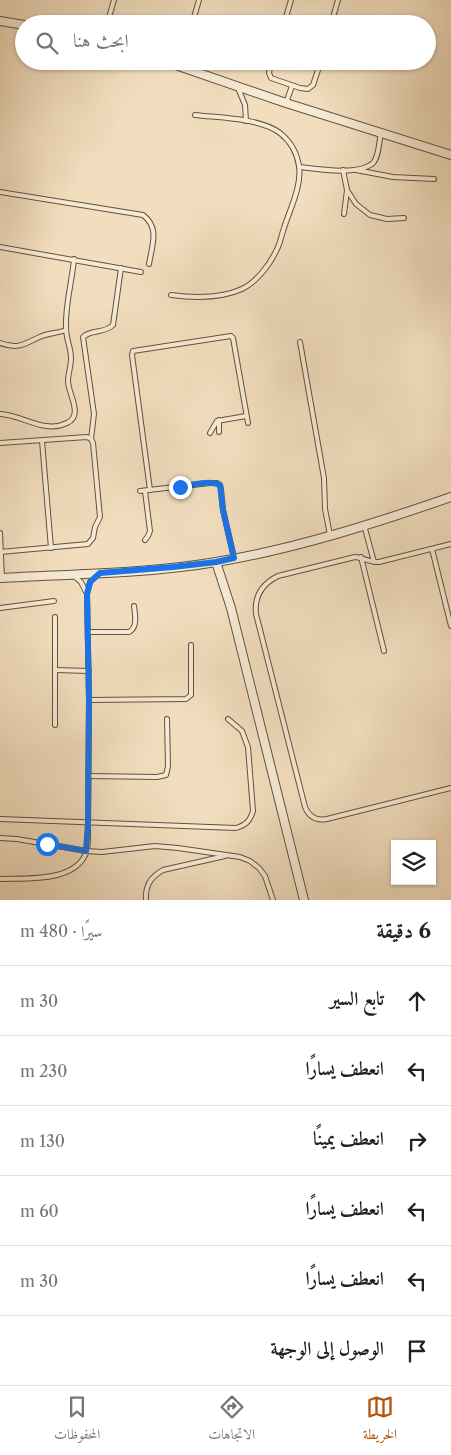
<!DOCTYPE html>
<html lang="ar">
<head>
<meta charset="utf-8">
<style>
  body { margin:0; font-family:"Libre Caslon Text",Amiri,serif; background:#f6f6f6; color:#202124; direction:rtl }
  .controls { position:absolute; right:15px; bottom:15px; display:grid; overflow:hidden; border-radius:0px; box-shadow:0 1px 4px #0004 }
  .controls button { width:45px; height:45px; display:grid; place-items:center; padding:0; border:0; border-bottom:1px solid #e0e0e0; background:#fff; color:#202124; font:25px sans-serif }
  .stop { position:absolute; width:15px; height:15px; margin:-11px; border:4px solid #1a73e8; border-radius:50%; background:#fff }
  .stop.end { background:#1a73e8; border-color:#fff; box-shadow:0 1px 5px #0008 }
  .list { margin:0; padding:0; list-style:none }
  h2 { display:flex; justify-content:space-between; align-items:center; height:65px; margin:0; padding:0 20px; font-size:21px }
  h2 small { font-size:16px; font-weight:400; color:#757577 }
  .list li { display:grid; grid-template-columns:32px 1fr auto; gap:15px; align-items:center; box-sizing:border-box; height:70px; padding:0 20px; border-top:1px solid #e0e0e0 }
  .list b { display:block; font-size:19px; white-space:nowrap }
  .list em { font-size:16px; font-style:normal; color:#757577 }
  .icon { flex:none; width:28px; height:28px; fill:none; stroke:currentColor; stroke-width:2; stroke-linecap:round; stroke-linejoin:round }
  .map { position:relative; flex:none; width:451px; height:900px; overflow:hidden; direction:ltr }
  .search { position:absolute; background:#fff; box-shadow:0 1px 4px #0004; left:15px; right:15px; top:15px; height:55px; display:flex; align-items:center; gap:12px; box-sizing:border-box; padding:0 18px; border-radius:28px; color:#757577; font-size:19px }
  .sheet { height:485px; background:#fff }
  nav { display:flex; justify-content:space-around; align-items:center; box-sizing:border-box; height:70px; border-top:1px solid #e0e0e0; background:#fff; font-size:14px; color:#757577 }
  nav a { display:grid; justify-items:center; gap:2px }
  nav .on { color:#b45309 }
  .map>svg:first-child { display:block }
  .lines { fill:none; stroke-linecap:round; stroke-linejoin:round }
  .lane-casing { stroke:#64523a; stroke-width:6 }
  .street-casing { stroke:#64523a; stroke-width:10 }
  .lane { stroke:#f7ead5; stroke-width:4 }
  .street { stroke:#f7ead5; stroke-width:8 }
  .route { stroke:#1a73e8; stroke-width:6 }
</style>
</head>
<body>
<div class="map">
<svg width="451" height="900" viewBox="0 0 451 900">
  <rect width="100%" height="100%" fill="#f2debf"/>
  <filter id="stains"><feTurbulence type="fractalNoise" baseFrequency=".004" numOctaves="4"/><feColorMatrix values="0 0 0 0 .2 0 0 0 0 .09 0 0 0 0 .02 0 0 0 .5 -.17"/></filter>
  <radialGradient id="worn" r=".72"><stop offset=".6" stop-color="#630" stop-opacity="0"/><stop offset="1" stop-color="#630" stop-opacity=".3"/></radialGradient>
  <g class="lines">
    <defs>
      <g id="lane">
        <path d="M107,24L114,0"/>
        <path d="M192,24L199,0"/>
        <path d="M284,24L291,0"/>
        <path d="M331,24L338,0"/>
        <path d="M271,61L269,73L271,78L300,88L308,89L313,85L321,61"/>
        <path d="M238,88L245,105L246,121"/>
        <path d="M286,103L292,86"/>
        <path d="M299,167C317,169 358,176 373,163C379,157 379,141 381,133"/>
        <path d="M343,170L347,190L356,204L370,215L387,219L404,218"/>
        <path d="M356,170L393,177L434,179"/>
        <path d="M0,192L143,215C160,228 152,245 149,264"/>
        <path d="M344,214L347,190"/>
        <path d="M0,247L141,272"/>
        <path d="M171,295C194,298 220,299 242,289C255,283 269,266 275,253C280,246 281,236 284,228C290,209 302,186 299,166C297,153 290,141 280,133C260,118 220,118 195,115"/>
        <path d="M300,342L324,478L325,509L330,535"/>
        <path d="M0,343C20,350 25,343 42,336C50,333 58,333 66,330"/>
        <path d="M0,414C23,415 44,434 67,423C84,415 68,394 68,381C68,374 71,366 71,358C71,348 66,339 66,328C65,305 72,282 74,259"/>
        <path d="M219,420V432"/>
        <path d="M210,433L217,421L246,416"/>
        <path d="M91,439L94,414L83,337C91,329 104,334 113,325L121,268"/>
        <path d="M42,441L51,548"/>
        <path d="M0,443L87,437L91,439L93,443L100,517L95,527L93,538L88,544L0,552"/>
        <path d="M150,490L132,355L133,351L231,336L233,338L248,423"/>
        <path d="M140,491L210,483H217L220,485L221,489L223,510L234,558"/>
        <path d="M364,525L374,562"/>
        <path d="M0,533L2,578"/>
        <path d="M145,540L148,536L150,531L145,491"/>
        <path d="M451,544L379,562C370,562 363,558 355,557L278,576C262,584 254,596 256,614L305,807C309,817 316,821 327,819L451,788"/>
        <path d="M432,549L451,626"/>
        <path d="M361,557L384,651"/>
        <path d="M74,576L81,582L86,592"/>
        <path d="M0,608L54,601"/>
        <path d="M88,632H129C138,627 135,615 134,606"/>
        <path d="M55,670L89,671"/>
        <path d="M89,700L186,699L191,695V645"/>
        <path d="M55,725V617"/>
        <path d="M88,776L157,777L166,775L168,766L167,719"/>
        <path d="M0,819L236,828C246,825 250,821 253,811L248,747L242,731L228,719"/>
        <path d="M0,838L17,839L86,851L102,852L155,846L178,848L240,857L250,861L259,868L265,876L273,900"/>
        <path d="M0,879C26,878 78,883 87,850C88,844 88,837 88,830L89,700L87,594L90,582L96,575"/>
        <path d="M146,900C145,885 151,877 163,870L225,856"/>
      </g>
      <g id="street">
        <path d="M0,21L24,25"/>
        <path d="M164,61L286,103L451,155"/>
        <path d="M216,562L231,608L304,900"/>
        <path d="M0,578C72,574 145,574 216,562C295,549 376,523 451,497"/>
      </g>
    </defs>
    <!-- lane casing -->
    <use href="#lane" class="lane-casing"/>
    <!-- street casing -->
    <use href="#street" class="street-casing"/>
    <!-- lane -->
    <use href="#lane" class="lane"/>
    <!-- street -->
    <use href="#street" class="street"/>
  </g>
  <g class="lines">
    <!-- route -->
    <path class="route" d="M47,844L86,851L88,822L89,700L87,594L90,582L100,573L173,567L216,562L234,558L223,510L220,485C209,480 192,485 180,487"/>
  </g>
  <rect width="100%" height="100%" filter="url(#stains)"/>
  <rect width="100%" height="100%" fill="url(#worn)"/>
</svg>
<div class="controls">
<button><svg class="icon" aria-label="layers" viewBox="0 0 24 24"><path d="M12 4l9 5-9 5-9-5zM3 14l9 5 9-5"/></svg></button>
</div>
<div class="stop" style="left:47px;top:844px"></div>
<div class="stop end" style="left:180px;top:487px"></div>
<div class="search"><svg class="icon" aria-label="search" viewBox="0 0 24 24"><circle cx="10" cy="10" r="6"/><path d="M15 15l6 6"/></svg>ابحث هنا</div>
</div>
<section class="sheet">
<h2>6 دقيقة<small>سيرًا · 480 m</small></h2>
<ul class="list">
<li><svg class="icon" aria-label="ahead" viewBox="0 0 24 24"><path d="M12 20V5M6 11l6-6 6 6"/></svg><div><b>تابع السير</b></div><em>30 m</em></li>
<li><svg class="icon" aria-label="left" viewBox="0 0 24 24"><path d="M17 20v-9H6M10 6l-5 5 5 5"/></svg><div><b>انعطف يسارًا</b></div><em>230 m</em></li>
<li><svg class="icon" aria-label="right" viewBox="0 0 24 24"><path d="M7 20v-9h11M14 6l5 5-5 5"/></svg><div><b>انعطف يمينًا</b></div><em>130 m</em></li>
<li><svg class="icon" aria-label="left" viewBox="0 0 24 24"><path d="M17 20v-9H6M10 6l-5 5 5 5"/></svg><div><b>انعطف يسارًا</b></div><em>60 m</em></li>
<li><svg class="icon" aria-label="left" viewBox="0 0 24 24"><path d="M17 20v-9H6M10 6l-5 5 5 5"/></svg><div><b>انعطف يسارًا</b></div><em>30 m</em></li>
<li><svg class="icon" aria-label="arrive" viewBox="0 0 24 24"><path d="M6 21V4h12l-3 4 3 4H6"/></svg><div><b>الوصول إلى الوجهة</b></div></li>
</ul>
</section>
<nav>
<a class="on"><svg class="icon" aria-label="map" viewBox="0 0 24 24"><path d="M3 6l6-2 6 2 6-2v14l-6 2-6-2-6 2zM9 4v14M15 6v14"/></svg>الخريطة</a>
<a><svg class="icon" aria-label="directions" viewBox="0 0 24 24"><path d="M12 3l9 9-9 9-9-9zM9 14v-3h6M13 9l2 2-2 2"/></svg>الاتجاهات</a>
<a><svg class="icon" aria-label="saved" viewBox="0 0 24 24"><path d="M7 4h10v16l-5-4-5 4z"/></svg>المحفوظات</a>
</nav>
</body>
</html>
